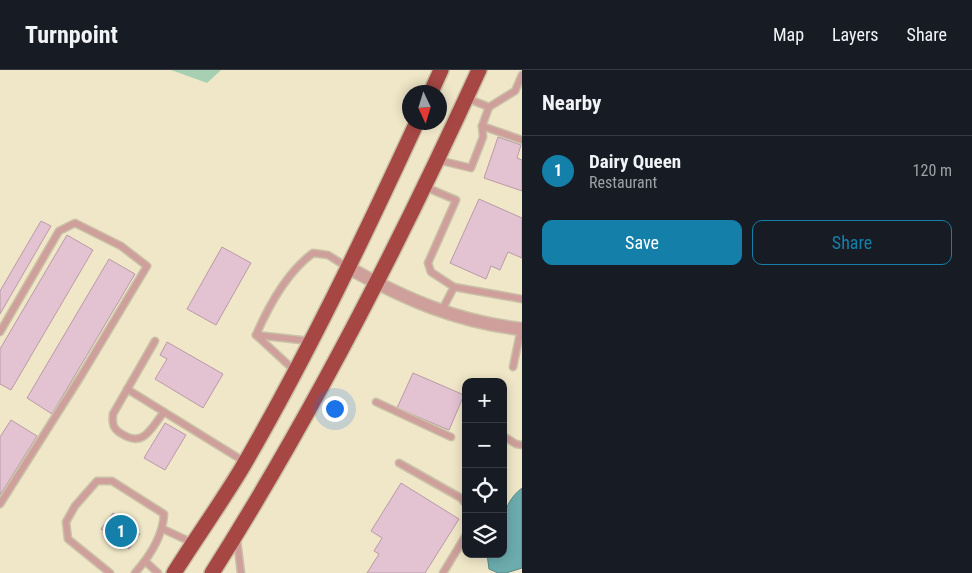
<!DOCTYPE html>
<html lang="en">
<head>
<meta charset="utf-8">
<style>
  body { margin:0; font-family:"Roboto Condensed",sans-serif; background:#20242c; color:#f1f3f6 }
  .controls { position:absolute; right:15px; bottom:15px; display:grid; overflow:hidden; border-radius:10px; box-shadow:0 2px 12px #0003 }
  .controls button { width:45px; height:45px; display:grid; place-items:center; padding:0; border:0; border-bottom:1px solid #363941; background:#171b24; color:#f1f3f6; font:25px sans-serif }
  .compass { position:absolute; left:402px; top:15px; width:45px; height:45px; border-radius:50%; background:#171b24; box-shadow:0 2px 12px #0003; rotate:176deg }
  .you { position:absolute; left:334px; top:338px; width:18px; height:18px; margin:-12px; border:4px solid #fff; border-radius:50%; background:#1a73e8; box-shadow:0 0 0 8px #1a73e833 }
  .badge { display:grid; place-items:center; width:32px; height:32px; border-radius:50%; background:#1480a9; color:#fff; font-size:16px; font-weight:700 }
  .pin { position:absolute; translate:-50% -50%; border:2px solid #fff; box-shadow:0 1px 5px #0006 }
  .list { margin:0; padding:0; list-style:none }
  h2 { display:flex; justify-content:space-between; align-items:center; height:65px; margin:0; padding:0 20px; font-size:21px }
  h2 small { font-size:16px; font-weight:400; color:#9ea1a6 }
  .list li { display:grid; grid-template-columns:32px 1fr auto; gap:15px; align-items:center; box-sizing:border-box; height:70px; padding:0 20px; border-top:1px solid #363941 }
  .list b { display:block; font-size:19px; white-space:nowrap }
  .list p { margin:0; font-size:16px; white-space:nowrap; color:#9ea1a6 }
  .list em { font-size:16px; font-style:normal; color:#9ea1a6 }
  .actions { display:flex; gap:10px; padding:15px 20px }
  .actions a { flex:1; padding:11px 0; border:1px solid #1480a9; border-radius:10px; text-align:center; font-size:18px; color:#1480a9 }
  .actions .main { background:#1480a9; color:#fff }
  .icon { flex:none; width:28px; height:28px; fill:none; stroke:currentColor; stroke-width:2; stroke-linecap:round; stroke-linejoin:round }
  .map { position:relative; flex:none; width:522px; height:503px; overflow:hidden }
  header { display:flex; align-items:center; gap:30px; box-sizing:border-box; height:70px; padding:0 25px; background:#171b24; border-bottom:1px solid #363941 }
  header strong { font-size:24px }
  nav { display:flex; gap:28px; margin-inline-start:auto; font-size:18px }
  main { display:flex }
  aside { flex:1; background:#171b24 }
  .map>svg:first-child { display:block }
  .green { fill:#a7d0b3 }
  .water { fill:#6cacae; stroke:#5b8785 }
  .building { fill:#e3c3d2; stroke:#b99aa8 }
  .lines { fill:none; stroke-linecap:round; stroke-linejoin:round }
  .lane-casing { stroke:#cac2a7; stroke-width:9 }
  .street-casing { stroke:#cac2a7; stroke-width:15 }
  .highway-casing { stroke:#cac2a7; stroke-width:18 }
  .lane { stroke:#ce9f9b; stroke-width:6 }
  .street { stroke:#ce9f9b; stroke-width:12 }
  .highway { stroke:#a64744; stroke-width:15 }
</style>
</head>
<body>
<header>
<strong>Turnpoint</strong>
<nav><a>Map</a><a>Layers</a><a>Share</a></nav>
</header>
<main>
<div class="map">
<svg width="522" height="503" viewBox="0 0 522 503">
  <rect width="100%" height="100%" fill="#f0e7c8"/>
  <!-- green -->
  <path class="green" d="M171,0H221L207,13Z"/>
  <!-- water -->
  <path class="water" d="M522,418V498L506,503H498L489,499L487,484H503C503,458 499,436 522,418Z"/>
  <!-- building -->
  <g class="building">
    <path d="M498,67L521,75L517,88L522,90V121L484,108Z"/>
    <path d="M479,129L522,148V188L508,182L500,200L491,196L486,209L450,193Z"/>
    <path d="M41,151L51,156L0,244V221Z"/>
    <path d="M67,165L93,180L11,320L0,314V279Z"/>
    <path d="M222,177L251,193L216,255L187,239Z"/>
    <path d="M109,189L135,204L52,344L27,328Z"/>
    <path d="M167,272L223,304L203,338L155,309L167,289L160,285Z"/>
    <path d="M413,303L464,325L449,360L397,338Z"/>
    <path d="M11,350L37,366L0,425V367Z"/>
    <path d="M165,353L186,365L165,400L144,388Z"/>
    <path d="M401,413L459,449L425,503H367L379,484L374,481L382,468L371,461Z"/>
    <path d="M113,443L140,464L129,479L101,459Z"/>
  </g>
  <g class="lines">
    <defs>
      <g id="lane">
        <path d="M466,28L489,37L515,21L522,5"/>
        <path d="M482,56L522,70"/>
        <path d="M438,90L471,98L483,67L482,56L489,37"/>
        <path d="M423,116L456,130L428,193L431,202L454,217L441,242"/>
        <path d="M454,217L522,229"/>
        <path d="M0,262L59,161L75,153L121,176L147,196L81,306L0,434"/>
        <path d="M256,265C269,235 287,202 313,183L328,185L347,197"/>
        <path d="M256,265L310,271"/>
        <path d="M256,265L295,301"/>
        <path d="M155,271L113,344C112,354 113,359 122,364C144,378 151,358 164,342"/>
        <path d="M513,297L521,259"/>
        <path d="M127,319L245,392"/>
        <path d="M376,332L451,367"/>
        <path d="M503,366L516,374L522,375"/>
        <path d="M399,393L461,428L466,434"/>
        <path d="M163,459L193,473"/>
        <path d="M237,470L241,503"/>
        <path d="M145,491L158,503"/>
        <path d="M110,503L68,469L66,452L75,436L97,411H112L164,444C163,466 150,486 135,503"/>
        <path d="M443,503L466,465"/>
      </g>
      <path id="street" d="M349,198C405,229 457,252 522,259"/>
      <g id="highway">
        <path d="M431,22L441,0"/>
        <path d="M174,503C196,468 221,433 242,398C307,286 363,169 417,52"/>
        <path d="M212,503C314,342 400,173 479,0"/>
      </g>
    </defs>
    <!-- lane casing -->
    <use href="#lane" class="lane-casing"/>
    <!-- street casing -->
    <use href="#street" class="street-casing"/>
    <!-- highway casing -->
    <use href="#highway" class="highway-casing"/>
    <!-- lane -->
    <use href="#lane" class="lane"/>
    <!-- street -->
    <use href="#street" class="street"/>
    <!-- highway -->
    <use href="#highway" class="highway"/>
  </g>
</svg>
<div class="controls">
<button>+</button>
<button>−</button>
<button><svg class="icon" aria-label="locate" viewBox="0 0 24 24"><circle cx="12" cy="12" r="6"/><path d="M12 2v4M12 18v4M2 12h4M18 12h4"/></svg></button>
<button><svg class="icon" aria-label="layers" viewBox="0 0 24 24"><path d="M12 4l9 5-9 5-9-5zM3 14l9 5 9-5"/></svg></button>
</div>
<svg class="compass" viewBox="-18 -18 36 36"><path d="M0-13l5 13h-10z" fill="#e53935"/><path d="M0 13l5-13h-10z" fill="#9ea1a6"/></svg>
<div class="you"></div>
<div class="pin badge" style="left:121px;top:461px">1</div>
</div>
<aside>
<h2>Nearby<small></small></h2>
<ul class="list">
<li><span class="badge">1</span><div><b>Dairy Queen</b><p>Restaurant</p></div><em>120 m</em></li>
</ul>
<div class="actions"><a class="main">Save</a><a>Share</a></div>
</aside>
</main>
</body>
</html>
